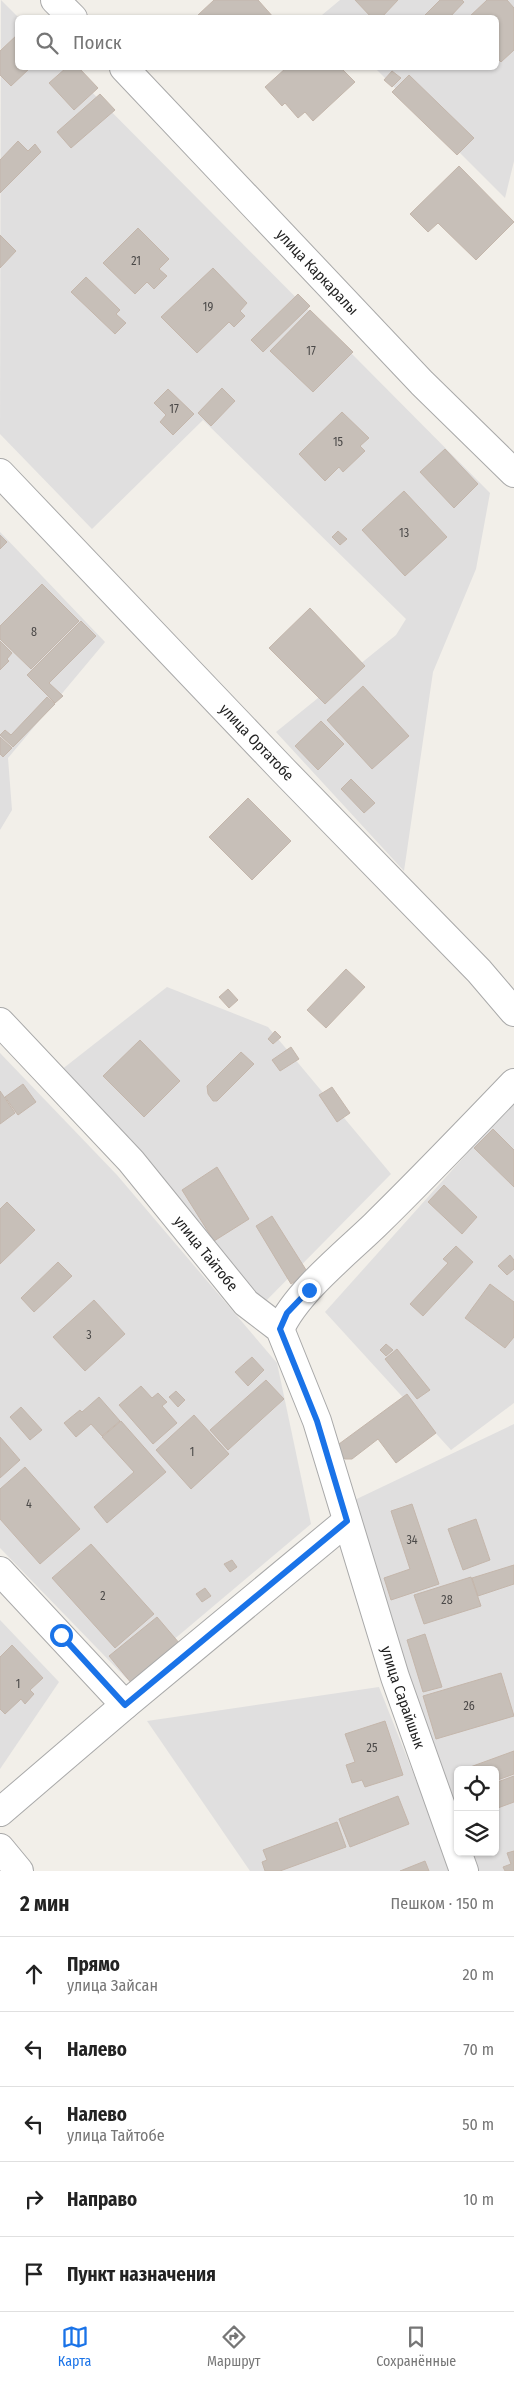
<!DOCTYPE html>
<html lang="ru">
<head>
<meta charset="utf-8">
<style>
  body { margin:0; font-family:"Fira Sans Condensed",sans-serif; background:#f6f6f6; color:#222 }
  .controls { position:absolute; right:15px; bottom:15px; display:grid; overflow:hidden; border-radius:8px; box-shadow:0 1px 4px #0004 }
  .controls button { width:45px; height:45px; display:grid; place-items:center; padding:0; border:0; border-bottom:1px solid #e0e0e0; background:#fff; color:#222; font:25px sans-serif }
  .stop { position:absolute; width:15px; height:15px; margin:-11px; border:4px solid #1a73e8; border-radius:50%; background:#fff }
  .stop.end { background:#1a73e8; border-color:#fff; box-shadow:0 1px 5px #0008 }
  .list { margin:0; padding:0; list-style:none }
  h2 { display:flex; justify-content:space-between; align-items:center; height:65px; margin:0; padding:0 20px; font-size:21px }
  h2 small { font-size:16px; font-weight:400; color:#767676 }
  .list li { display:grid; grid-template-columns:32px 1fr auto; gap:15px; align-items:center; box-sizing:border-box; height:75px; padding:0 20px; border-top:1px solid #e0e0e0 }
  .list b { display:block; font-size:19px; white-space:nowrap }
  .list p { margin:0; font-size:16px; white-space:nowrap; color:#767676 }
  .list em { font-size:16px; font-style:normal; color:#767676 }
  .icon { flex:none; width:28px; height:28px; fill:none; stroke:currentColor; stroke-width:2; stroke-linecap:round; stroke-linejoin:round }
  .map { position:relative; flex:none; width:514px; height:1871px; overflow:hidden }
  .search { position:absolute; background:#fff; box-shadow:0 1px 4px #0004; left:15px; right:15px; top:15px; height:55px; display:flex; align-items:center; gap:12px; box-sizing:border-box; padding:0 18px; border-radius:8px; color:#767676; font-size:19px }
  .sheet { height:440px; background:#fff }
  nav { display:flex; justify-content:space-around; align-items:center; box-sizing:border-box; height:70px; border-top:1px solid #e0e0e0; background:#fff; font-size:14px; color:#767676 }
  nav a { display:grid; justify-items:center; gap:2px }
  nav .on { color:#1a73e8 }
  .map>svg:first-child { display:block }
  .residential { fill:#e0dfdf }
  .building { fill:#c7bfb8; stroke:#c4b6ab }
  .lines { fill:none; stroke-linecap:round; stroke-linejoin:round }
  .street-casing { stroke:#a9a9a9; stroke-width:30 }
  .street { stroke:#fff; stroke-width:28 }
  .route { stroke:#1a73e8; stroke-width:6 }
  .labels { text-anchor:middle; stroke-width:4.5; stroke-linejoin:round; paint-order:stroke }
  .number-label { font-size:12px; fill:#4b4948 }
  .street-label { font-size:15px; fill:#222; stroke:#fff }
</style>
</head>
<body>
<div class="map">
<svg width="514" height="1871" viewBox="0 0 514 1871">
  <rect width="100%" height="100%" fill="#f2efe9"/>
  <!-- residential -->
  <g class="residential">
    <path d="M1,0L18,17V68H68L490,493L476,569L433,672L404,871L276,732L396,635L406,619L203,420L92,529L0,434Z"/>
    <path d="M340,0H514V161L505,198L375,68H496V18H325L322,15Z"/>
    <path d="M0,532L105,642L8,758L12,810L0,830Z"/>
    <path d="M167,987L268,1027L391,1174L258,1309L56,1074Z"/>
    <path d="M0,1053L117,1175L277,1363L311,1524L127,1679L0,1548Z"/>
    <path d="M514,1101V1403L451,1450L325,1312Z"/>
    <path d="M514,1424V1871H471L464,1852H495V1770H458V1836L342,1506Z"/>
    <path d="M0,1620L59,1682L0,1769Z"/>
    <path d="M379,1687L452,1871H250L147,1721Z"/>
  </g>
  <!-- building -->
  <g class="building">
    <path d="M214,0H258L274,18H201L198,15Z"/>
    <path d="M355,0H398L381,18H372Z"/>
    <path d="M440,0H462L464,2L449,18H422Z"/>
    <path d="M487,0H507L514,8V50L501,62L496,57V18H468Z"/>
    <path d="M18,34V68H30L11,86L0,75V51Z"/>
    <path d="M66,68H79L98,88L74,110L49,83Z"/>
    <path d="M286,68H341L355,82L313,121L305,112L298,118L285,103L282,106L265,87Z"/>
    <path d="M392,71L401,78L392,87L384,80Z"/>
    <path d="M409,75L474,138L457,155L392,92Z"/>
    <path d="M100,94L115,110L71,148L57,132Z"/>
    <path d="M18,141L28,151L35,144L41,152L0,193V160Z"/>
    <path d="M459,166L514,222L476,260L438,223L428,232L410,214Z"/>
    <path d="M138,228L169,259L159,269L167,276L154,289L147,282L135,294L103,263Z"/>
    <path d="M0,235L16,251L0,268Z"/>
    <path d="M213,268L247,303L240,311L245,316L234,327L229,322L197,353L161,317Z"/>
    <path d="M86,277L120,310L116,314L126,323L115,334L71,292Z"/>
    <path d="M298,294L310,306L263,352L251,340Z"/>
    <path d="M310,310L353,352L313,392L270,351Z"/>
    <path d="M222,388L235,401L211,426L198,413Z"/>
    <path d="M168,389L194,414L173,435L160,422L166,415L154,403Z"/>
    <path d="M342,412L369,438L360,446L365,451L343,472L339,467L325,481L299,454Z"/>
    <path d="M445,449L478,484L454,508L420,472Z"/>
    <path d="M404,491L447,537L405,576L362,530Z"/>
    <path d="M338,531L347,539L340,545L332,537Z"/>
    <path d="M0,535L7,542L0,549Z"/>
    <path d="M42,584L79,621L31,669L0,639V626Z"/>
    <path d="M310,608L365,666L325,704L269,648Z"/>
    <path d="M81,621L96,636L49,683L63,696L55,703L27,675Z"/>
    <path d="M0,641L12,653L7,659L9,661L0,670Z"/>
    <path d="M363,686L409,736L372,769L327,720Z"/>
    <path d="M47,697L55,704L13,747L0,735L5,730L11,735Z"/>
    <path d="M321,721L344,744L318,770L295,746Z"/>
    <path d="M0,737L12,748L3,757L0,754Z"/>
    <path d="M351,779L375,803L364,813L341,789Z"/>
    <path d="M248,798L291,841L252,880L209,837Z"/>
    <path d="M346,969L365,987L326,1028L307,1010Z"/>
    <path d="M228,989L238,1000L229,1008L219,997Z"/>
    <path d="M275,1031L281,1037L273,1044L268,1039Z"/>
    <path d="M140,1040L180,1081L144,1117L103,1076Z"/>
    <path d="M291,1047L299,1059L280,1071L272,1060Z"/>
    <path d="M241,1052L254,1064L217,1101H213L208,1094L207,1086Z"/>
    <path d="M23,1084L36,1102L18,1115L5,1097Z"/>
    <path d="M332,1087L350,1113L337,1122L319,1095Z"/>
    <path d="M0,1091L15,1113L0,1124Z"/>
    <path d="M493,1129L514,1150V1187L474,1148Z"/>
    <path d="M217,1167L249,1219L214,1241L182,1190Z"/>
    <path d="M444,1185L477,1217L462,1234L428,1202Z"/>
    <path d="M7,1202L35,1230L0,1264V1209Z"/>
    <path d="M272,1216L308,1273L291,1284L256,1226Z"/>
    <path d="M456,1246L473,1262L423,1316L410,1304L448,1263L443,1259Z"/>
    <path d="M510,1255L514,1260V1269L507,1275L498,1266Z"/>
    <path d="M58,1262L72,1276L34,1312L21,1298Z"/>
    <path d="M490,1284L514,1302V1337L505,1348L465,1318Z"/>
    <path d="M94,1300L125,1334L85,1371L53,1337Z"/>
    <path d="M386,1344L393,1350L386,1356L380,1350Z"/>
    <path d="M397,1349L430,1390L417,1399L385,1359Z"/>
    <path d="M252,1357L264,1370L248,1386L235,1372Z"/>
    <path d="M266,1380L284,1399L228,1450L210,1430Z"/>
    <path d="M141,1386L152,1398L158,1393L167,1402L162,1406L177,1423L153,1444L119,1405Z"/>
    <path d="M176,1391L185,1400L178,1407L169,1397Z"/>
    <path d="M407,1394L436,1433L396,1463L378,1439L352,1459H345L338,1451L339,1444Z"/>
    <path d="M99,1397L120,1421L102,1436L91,1424L76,1437L64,1423L80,1410L82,1412Z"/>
    <path d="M21,1407L42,1430L30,1440L10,1417Z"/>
    <path d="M194,1415L229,1454L191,1489L156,1450Z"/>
    <path d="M121,1421L166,1472L107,1523L94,1507L134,1472L102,1437Z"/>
    <path d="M0,1437L20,1460L0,1478Z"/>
    <path d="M25,1467L80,1529L40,1564L0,1519V1489Z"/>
    <path d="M412,1504L439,1584L391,1600L384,1578L410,1569L391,1511Z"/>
    <path d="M476,1519L490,1560L463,1570L448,1529Z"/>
    <path d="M91,1544L154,1614L115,1648L52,1578Z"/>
    <path d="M232,1560L237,1567L230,1572L224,1564Z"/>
    <path d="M514,1565V1584L478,1596L472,1578Z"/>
    <path d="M471,1577L481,1606L424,1624L414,1595Z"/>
    <path d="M205,1588L211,1596L202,1602L196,1594Z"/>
    <path d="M157,1617L180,1644L132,1684L109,1656Z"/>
    <path d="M425,1634L442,1687L423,1692L407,1640Z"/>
    <path d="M12,1645L43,1678L30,1690L34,1694L25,1704L21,1699L5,1714L0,1709V1657Z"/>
    <path d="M501,1673L514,1716L436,1739L423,1696Z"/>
    <path d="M385,1721L403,1775L365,1787L362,1780L352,1783L346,1765L355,1762L345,1734Z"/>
    <path d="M514,1751V1774L495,1781V1770H462Z"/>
    <path d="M514,1776V1802L495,1809V1783Z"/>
    <path d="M398,1796L409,1824L350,1847L339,1819Z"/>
    <path d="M337,1822L346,1847L280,1871H265L262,1862L267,1860L263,1850Z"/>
    <path d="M514,1851V1871H505L503,1867L511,1864L507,1853Z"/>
    <path d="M425,1861L429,1871H400Z"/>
  </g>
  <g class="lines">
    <defs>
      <g id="street">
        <path d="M55,0L73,18"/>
        <path id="s1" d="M124,68L422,383L514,473"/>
        <path id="s2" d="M0,473L283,770L479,971L514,1012"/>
        <path id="s3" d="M0,1022L131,1161L246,1303L280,1329L317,1421L395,1677L464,1871"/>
        <path d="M280,1329C297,1292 345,1254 375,1225C422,1179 468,1131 514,1083"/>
        <path d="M0,1571L125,1705"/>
        <path d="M0,1812L125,1705L347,1521"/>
        <path d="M0,1848L19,1871"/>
      </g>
    </defs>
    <!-- street casing -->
    <use href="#street" class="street-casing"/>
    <!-- street -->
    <use href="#street" class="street"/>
  </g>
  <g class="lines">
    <!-- route -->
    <path class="route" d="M61,1635L125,1705L347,1521L317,1421L280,1329L287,1313L309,1290"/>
  </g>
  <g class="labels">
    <!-- number labels -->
    <g class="number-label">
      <text x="136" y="265">21</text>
      <text x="208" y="311">19</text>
      <text x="311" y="355">17</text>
      <text x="174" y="413">17</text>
      <text x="338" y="446">15</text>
      <text x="404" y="537">13</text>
      <text x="34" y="636">8</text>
      <text x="89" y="1339">3</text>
      <text x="192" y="1456">1</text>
      <text x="29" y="1508">4</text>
      <text x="412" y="1544">34</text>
      <text x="103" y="1600">2</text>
      <text x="447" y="1604">28</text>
      <text x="18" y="1688">1</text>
      <text x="469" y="1710">26</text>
      <text x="372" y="1752">25</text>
    </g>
    <!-- street labels -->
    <g class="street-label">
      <text dy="5" stroke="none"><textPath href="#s1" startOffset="281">улица Каркаралы</textPath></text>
      <text dy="5" stroke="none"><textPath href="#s2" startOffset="372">улица Ортатобе</textPath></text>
      <text dy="5" stroke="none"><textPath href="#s3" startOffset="310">улица Тайтобе</textPath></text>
      <text dy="5" stroke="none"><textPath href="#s3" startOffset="805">улица Сарайшык</textPath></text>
    </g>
  </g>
</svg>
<div class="controls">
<button><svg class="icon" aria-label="locate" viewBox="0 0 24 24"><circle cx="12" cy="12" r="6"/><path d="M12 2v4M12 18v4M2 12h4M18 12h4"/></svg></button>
<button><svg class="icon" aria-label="layers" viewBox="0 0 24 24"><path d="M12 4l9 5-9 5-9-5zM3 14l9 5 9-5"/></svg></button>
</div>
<div class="stop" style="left:61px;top:1635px"></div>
<div class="stop end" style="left:309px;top:1290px"></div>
<div class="search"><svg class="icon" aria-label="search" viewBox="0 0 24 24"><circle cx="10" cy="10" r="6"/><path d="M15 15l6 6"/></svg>Поиск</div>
</div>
<section class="sheet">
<h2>2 мин<small>Пешком · 150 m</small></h2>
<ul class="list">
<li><svg class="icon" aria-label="ahead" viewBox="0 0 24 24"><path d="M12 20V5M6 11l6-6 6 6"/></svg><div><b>Прямо</b><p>улица Зайсан</p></div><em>20 m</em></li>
<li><svg class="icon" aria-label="left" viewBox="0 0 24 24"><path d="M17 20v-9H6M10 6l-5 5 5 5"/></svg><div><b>Налево</b></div><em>70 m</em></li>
<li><svg class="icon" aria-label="left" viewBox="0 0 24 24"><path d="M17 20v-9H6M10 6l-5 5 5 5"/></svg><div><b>Налево</b><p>улица Тайтобе</p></div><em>50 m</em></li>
<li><svg class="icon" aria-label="right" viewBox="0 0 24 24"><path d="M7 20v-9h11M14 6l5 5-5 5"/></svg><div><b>Направо</b></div><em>10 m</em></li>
<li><svg class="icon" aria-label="arrive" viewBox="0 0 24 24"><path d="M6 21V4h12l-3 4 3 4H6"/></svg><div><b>Пункт назначения</b></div></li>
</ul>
</section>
<nav>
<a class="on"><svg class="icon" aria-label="map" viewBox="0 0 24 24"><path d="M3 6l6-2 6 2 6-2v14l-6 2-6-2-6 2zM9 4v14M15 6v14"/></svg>Карта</a>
<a><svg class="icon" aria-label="directions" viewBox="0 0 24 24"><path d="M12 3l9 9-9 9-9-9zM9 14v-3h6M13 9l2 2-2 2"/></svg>Маршрут</a>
<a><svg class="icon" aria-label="saved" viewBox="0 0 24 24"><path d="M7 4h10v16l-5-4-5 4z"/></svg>Сохранённые</a>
</nav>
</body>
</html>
